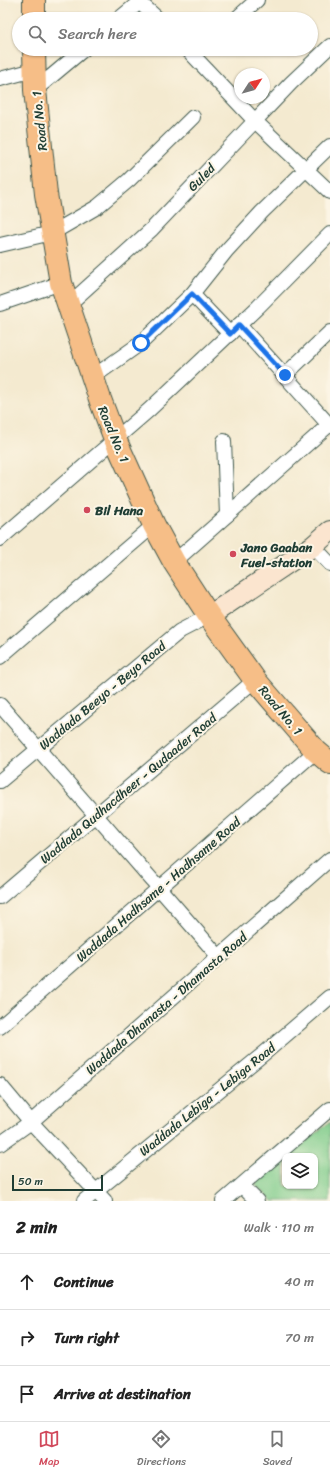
<!DOCTYPE html>
<html lang="en">
<head>
<meta charset="utf-8">
<style>
  body { margin:0; font-family:Sriracha,sans-serif; background:#f2f2f2; color:#222 }
  .controls { position:absolute; right:12px; bottom:12px; display:grid; overflow:hidden; border-radius:8px; box-shadow:0 1px 3px #0004 }
  .controls button { width:36px; height:36px; display:grid; place-items:center; padding:0; border:0; border-bottom:1px solid #e0e0e0; background:#fff; color:#222; font:20px sans-serif }
  .compass { position:absolute; left:234px; top:68px; width:36px; height:36px; border-radius:50%; background:#fff; box-shadow:0 1px 3px #0004; rotate:54deg }
  .scale { position:absolute; left:12px; bottom:10px; width:91px; box-sizing:border-box; padding-left:4px; border:2px solid #1f3d34; border-top:0; font-size:11px; line-height:14px; white-space:nowrap; color:#1f3d34; -webkit-text-stroke:3px #fcf5e5; paint-order:stroke }
  .stop { position:absolute; width:12px; height:12px; margin:-9px; border:3px solid #1a73e8; border-radius:50%; background:#fff }
  .stop.end { background:#1a73e8; border-color:#fff; box-shadow:0 1px 4px #0008 }
  .list { margin:0; padding:0; list-style:none }
  h2 { display:flex; justify-content:space-between; align-items:center; height:52px; margin:0; padding:0 16px; font-size:17px }
  h2 small { font-size:13px; font-weight:400; color:#767676 }
  .list li { display:grid; grid-template-columns:26px 1fr auto; gap:12px; align-items:center; box-sizing:border-box; height:56px; padding:0 16px; border-top:1px solid #e0e0e0 }
  .list b { display:block; font-size:15px; white-space:nowrap }
  .list em { font-size:13px; font-style:normal; color:#767676 }
  .icon { flex:none; width:22px; height:22px; fill:none; stroke:currentColor; stroke-width:2; stroke-linecap:round; stroke-linejoin:round }
  .map { position:relative; flex:none; width:330px; height:1201px; overflow:hidden }
  .search { position:absolute; background:#fff; box-shadow:0 1px 3px #0004; left:12px; right:12px; top:12px; height:44px; display:flex; align-items:center; gap:10px; box-sizing:border-box; padding:0 14px; border-radius:22px; color:#767676; font-size:15px }
  .sheet { height:220px; background:#fff }
  nav { display:flex; justify-content:space-around; align-items:center; box-sizing:border-box; height:56px; border-top:1px solid #e0e0e0; background:#fff; font-size:11px; color:#767676 }
  nav a { display:grid; justify-items:center; gap:2px }
  nav .on { color:#d1495b }
  .map>svg:first-child { display:block }
  .green { fill:#7fcc8b; stroke:#4f8460 }
  .lines { fill:none; stroke-linecap:round; stroke-linejoin:round }
  .street-casing { stroke:#3f574b; stroke-width:16 }
  .secondary-casing { stroke:#3f574b; stroke-width:22 }
  .highway-casing { stroke:#3f574b; stroke-width:24 }
  .street { stroke:#fff; stroke-width:14 }
  .secondary { stroke:#fbe5cf; stroke-width:20 }
  .highway { stroke:#f6be87; stroke-width:22 }
  .route { stroke:#1a73e8; stroke-width:5 }
  .poi-dot { fill:#d1495b; stroke:#fcf5e5; stroke-width:1.5 }
  .labels { text-anchor:middle; stroke-width:4; stroke-linejoin:round; paint-order:stroke }
  .street-label { font-size:13px; fill:#1f3d34; stroke:#fcf5e5 }
  .poi-label { font-size:13px; font-weight:bold; fill:#1f3d34; stroke:#fcf5e5; text-anchor:start }
</style>
</head>
<body>
<div class="map">
<svg width="330" height="1201" viewBox="0 0 330 1201">
  <rect width="100%" height="100%" fill="#fcf5e5"/>
  <filter id="ink" filterUnits="userSpaceOnUse"><feTurbulence type="fractalNoise" baseFrequency=".025" numOctaves="2"/><feDisplacementMap in="SourceGraphic" scale="8" xChannelSelector="R" yChannelSelector="G"/><feConvolveMatrix kernelMatrix="1 2 1 2 8 2 1 2 1" color-interpolation-filters="sRGB"/></filter>
  <filter id="wash" filterUnits="userSpaceOnUse"><feTurbulence type="fractalNoise" baseFrequency=".012" numOctaves="4" result="noise"/><feDisplacementMap in="SourceGraphic" scale="16" xChannelSelector="R" yChannelSelector="G"/><feGaussianBlur stdDeviation="0.9" result="paint"/><feColorMatrix in="noise" values="0 0 0 0 0 0 0 0 0 0 0 0 0 0 0 0 0 1.4 0 .05"/><feComposite in="paint" operator="in"/></filter>
  <g filter="url(#wash)">
    <rect width="100%" height="100%" fill="#f4ead0"/>
    <!-- green -->
    <path class="green" d="M330,1122V1201H273L255,1185L262,1177L285,1159V1186H315V1156H288Z"/>
  </g>
  <g filter="url(#ink)">
    <g class="lines">
      <defs>
        <g id="street">
          <path d="M137,0L158,19"/>
          <path d="M119,19L142,0"/>
          <path d="M236,19L257,0"/>
          <path d="M187,49L255,121L330,192"/>
          <path d="M0,79L34,70"/>
          <path d="M35,90L84,49"/>
          <path d="M0,245L52,233L97,207L129,180L193,117"/>
          <path d="M192,294L230,334"/>
          <path d="M0,304L61,283"/>
          <path d="M68,305L152,229L291,83L330,46"/>
          <path d="M239,325L330,426"/>
          <path d="M285,375L330,332"/>
          <path d="M93,377L141,343L192,294L227,250L262,212L330,146"/>
          <path d="M224,441L227,515"/>
          <path d="M0,539L149,410L258,307L330,234"/>
          <path d="M313,546L330,564"/>
          <path d="M174,562L330,424"/>
          <path d="M0,657L154,525"/>
          <path d="M0,705L219,957"/>
          <path d="M0,781L180,631L209,616"/>
          <path d="M0,897L255,680"/>
          <path d="M0,1027L316,751"/>
          <path d="M0,1085L31,1122L105,1201"/>
          <path d="M0,1144L31,1122L330,859"/>
          <path d="M242,1186L257,1201"/>
          <path d="M84,1201L267,1051L330,997"/>
          <path d="M223,1201L330,1109"/>
        </g>
        <path id="secondary" d="M209,616L313,546L330,531"/>
        <g id="highway">
          <path d="M34,0V19"/>
          <path d="M34,49L35,90L46,194L61,283L101,402L115,439L154,525L174,562L209,616L255,680L316,751L330,763"/>
        </g>
      </defs>
      <!-- street casing -->
      <use href="#street" class="street-casing"/>
      <!-- secondary casing -->
      <use href="#secondary" class="secondary-casing"/>
      <!-- highway casing -->
      <use href="#highway" class="highway-casing"/>
      <!-- street -->
      <use href="#street" class="street"/>
      <!-- secondary -->
      <use href="#secondary" class="secondary"/>
      <!-- highway -->
      <use href="#highway" class="highway"/>
    </g>
  </g>
  <g class="lines" filter="url(#ink)">
    <!-- route -->
    <path class="route" d="M141,343L192,294L230,334L239,325L285,375"/>
  </g>
  <!-- markers -->
  <g class="poi-dot">
    <circle cx="87" cy="510" r="4"/>
    <circle cx="233" cy="554" r="4"/>
  </g>
  <g class="labels">
    <!-- street labels -->
    <g class="street-label">
      <text transform="translate(39 121) rotate(-96)" y="5">Road No. 1</text>
      <text transform="translate(201 177) rotate(-46)" y="5">Guled</text>
      <text transform="translate(114 434) rotate(67)" y="5">Road No. 1</text>
      <text transform="translate(102 695) rotate(-40)" y="5">Waddada Beeyo - Beyo Road</text>
      <text transform="translate(281 710) rotate(50)" y="5">Road No. 1</text>
      <text transform="translate(128 788) rotate(-40)" y="5">Waddada Qudhacdheer - Qudaader Road</text>
      <text transform="translate(158 889) rotate(-41)" y="5">Waddada Hadhsame - Hadhsame Road</text>
      <text transform="translate(166 1003) rotate(-41)" y="5">Waddada Dhamasta - Dhamasta Road</text>
      <text transform="translate(207 1099) rotate(-39)" y="5">Waddada Lebiga - Lebiga Road</text>
    </g>
    <!-- poi labels -->
    <g class="poi-label">
      <text x="95" y="515">Bil Hana</text>
      <text x="241" y="552">Jano Gaaban<tspan x="241" dy="15">Fuel-station</tspan></text>
    </g>
  </g>
</svg>
<div class="controls">
<button><svg class="icon" aria-label="layers" viewBox="0 0 24 24"><path d="M12 4l9 5-9 5-9-5zM3 14l9 5 9-5"/></svg></button>
</div>
<svg class="compass" viewBox="-18 -18 36 36"><path d="M0-13l5 13h-10z" fill="#e53935"/><path d="M0 13l5-13h-10z" fill="#767676"/></svg>
<div class="scale">50 m</div>
<div class="stop" style="left:141px;top:343px"></div>
<div class="stop end" style="left:285px;top:375px"></div>
<div class="search"><svg class="icon" aria-label="search" viewBox="0 0 24 24"><circle cx="10" cy="10" r="6"/><path d="M15 15l6 6"/></svg>Search here</div>
</div>
<section class="sheet">
<h2>2 min<small>Walk · 110 m</small></h2>
<ul class="list">
<li><svg class="icon" aria-label="ahead" viewBox="0 0 24 24"><path d="M12 20V5M6 11l6-6 6 6"/></svg><div><b>Continue</b></div><em>40 m</em></li>
<li><svg class="icon" aria-label="right" viewBox="0 0 24 24"><path d="M7 20v-9h11M14 6l5 5-5 5"/></svg><div><b>Turn right</b></div><em>70 m</em></li>
<li><svg class="icon" aria-label="arrive" viewBox="0 0 24 24"><path d="M6 21V4h12l-3 4 3 4H6"/></svg><div><b>Arrive at destination</b></div></li>
</ul>
</section>
<nav>
<a class="on"><svg class="icon" aria-label="map" viewBox="0 0 24 24"><path d="M3 6l6-2 6 2 6-2v14l-6 2-6-2-6 2zM9 4v14M15 6v14"/></svg>Map</a>
<a><svg class="icon" aria-label="directions" viewBox="0 0 24 24"><path d="M12 3l9 9-9 9-9-9zM9 14v-3h6M13 9l2 2-2 2"/></svg>Directions</a>
<a><svg class="icon" aria-label="saved" viewBox="0 0 24 24"><path d="M7 4h10v16l-5-4-5 4z"/></svg>Saved</a>
</nav>
</body>
</html>
